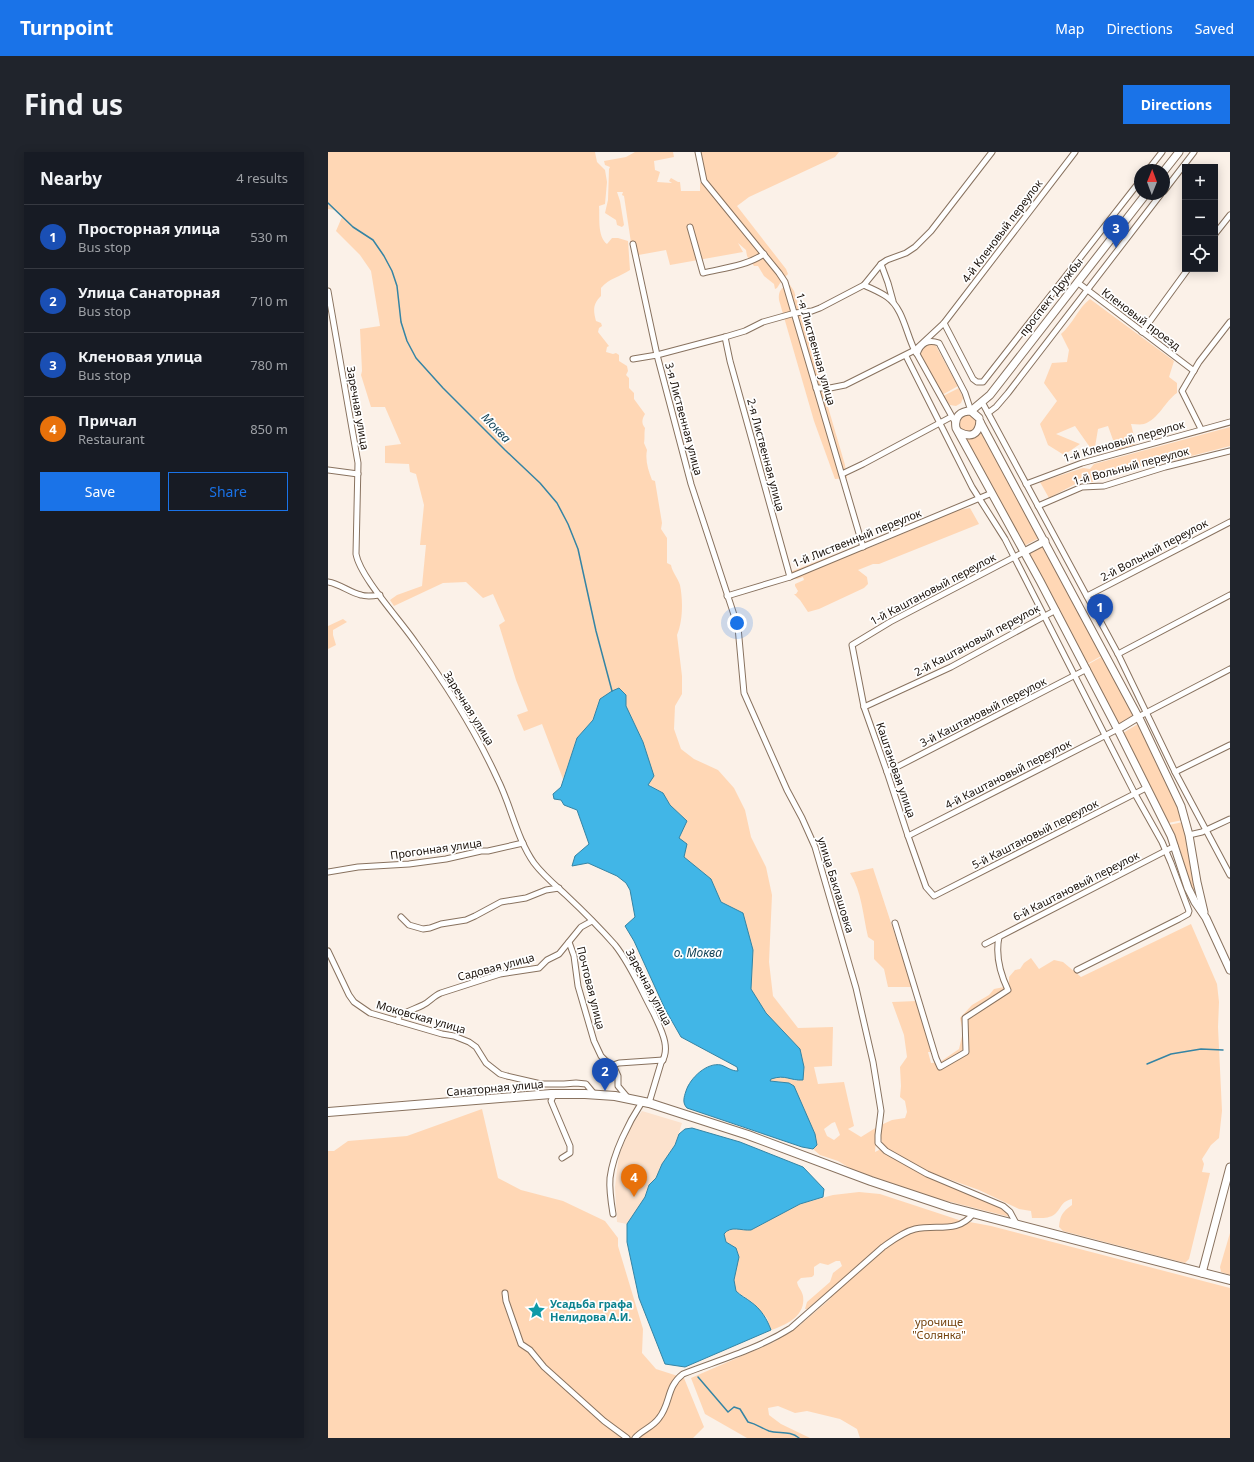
<!DOCTYPE html>
<html lang="en">
<head>
<meta charset="utf-8">
<style>
  body { margin:0; font-family:"Noto Sans",sans-serif; background:#20242c; color:#f1f3f6 }
  .controls { position:absolute; right:12px; top:12px; display:grid; overflow:hidden; border-radius:0px; box-shadow:0 2px 10px #0003 }
  .controls button { width:36px; height:36px; display:grid; place-items:center; padding:0; border:0; border-bottom:1px solid #363941; background:#171b24; color:#f1f3f6; font:20px sans-serif }
  .compass { position:absolute; left:806px; top:12px; width:36px; height:36px; border-radius:50%; background:#171b24; box-shadow:0 2px 10px #0003; rotate:1deg }
  .you { position:absolute; left:409px; top:471px; width:14px; height:14px; margin:-10px; border:3px solid #fff; border-radius:50%; background:#1a73e8; box-shadow:0 0 0 6px #1a73e833 }
  .badge { display:grid; place-items:center; width:26px; height:26px; border-radius:50%; background:#1a73e8; color:#fff; font-size:13px; font-weight:700 }
  .pin { position:absolute; translate:-50% -33px; filter:drop-shadow(0 1px 2px #0008) }
  .pin::after { content:''; position:absolute; top:21px; width:14px; height:12px; background:inherit; clip-path:polygon(0 0,100% 0,50% 100%) }
  .list { margin:0; padding:0; list-style:none }
  h2 { display:flex; justify-content:space-between; align-items:center; height:52px; margin:0; padding:0 16px; font-size:17px }
  h2 small { font-size:13px; font-weight:400; color:#9ea1a6 }
  .list li { display:grid; grid-template-columns:26px 1fr auto; gap:12px; align-items:center; box-sizing:border-box; height:64px; padding:0 16px; border-top:1px solid #363941 }
  .list b { display:block; font-size:15px; white-space:nowrap }
  .list p { margin:0; font-size:13px; white-space:nowrap; color:#9ea1a6 }
  .list em { font-size:13px; font-style:normal; color:#9ea1a6 }
  .actions { display:flex; gap:8px; padding:12px 16px }
  .actions a { flex:1; padding:9px 0; border:1px solid #1a73e8; border-radius:0px; text-align:center; font-size:14px; color:#1a73e8 }
  .actions .main { background:#1a73e8; color:#fff }
  .icon { flex:none; width:22px; height:22px; fill:none; stroke:currentColor; stroke-width:2; stroke-linecap:round; stroke-linejoin:round }
  .map { position:relative; flex:none; width:902px; height:1286px; overflow:hidden; border-radius:0px }
  header { display:flex; align-items:center; gap:24px; box-sizing:border-box; height:56px; padding:0 20px; background:#1a73e8; color:#fff }
  header strong { font-size:19px }
  nav { display:flex; gap:22px; margin-inline-start:auto; font-size:14px }
  .intro { display:flex; align-items:center; justify-content:space-between; box-sizing:border-box; height:96px; padding:0 24px }
  h1 { margin:0; font-size:28px }
  .button { padding:10px 18px; border-radius:0px; background:#1a73e8; color:#fff; font-size:14px; font-weight:700 }
  main { display:flex; gap:24px; padding:0 24px }
  aside { flex:1; background:#171b24; border-radius:0px; box-shadow:0 2px 10px #0003 }
  .map>svg:first-child { display:block }
  .built { fill:#fce2cd }
  .green { fill:#ffd7b5; fill-rule:evenodd }
  .water { fill:#41b6e7; stroke:#3584a4 }
  .lines { fill:none; stroke-linecap:round; stroke-linejoin:round }
  .stream { stroke:#3584a4; stroke-width:1.5 }
  .minor-casing { stroke:#88725f; stroke-width:7 }
  .secondary-casing { stroke:#88725f; stroke-width:9 }
  .primary-casing { stroke:#88725f; stroke-width:10 }
  .minor { stroke:#fff; stroke-width:5 }
  .secondary { stroke:#fff; stroke-width:7 }
  .primary { stroke:#fff; stroke-width:8 }
  .labels { text-anchor:middle; stroke-width:3.5; stroke-linejoin:round; paint-order:stroke }
  .street-label { font-size:11px; fill:#180f08; stroke:#fff }
  .culture-label { font-size:11px; font-weight:bold; fill:#0d838f; stroke:#fff; text-anchor:start }
  .park-label { font-size:11px; fill:#74430e; stroke:#fff }
  .water-label { font-size:12px; font-style:italic; fill:#144559; stroke:#fff }
</style>
</head>
<body>
<header>
<strong>Turnpoint</strong>
<nav><a>Map</a><a>Directions</a><a>Saved</a></nav>
</header>
<div class="intro"><h1>Find us</h1><a class="button">Directions</a></div>
<main>
<aside>
<h2>Nearby<small>4 results</small></h2>
<ul class="list">
<li><span class="badge" style="background:#1a4fb4">1</span><div><b>Просторная улица</b><p>Bus stop</p></div><em>530 m</em></li>
<li><span class="badge" style="background:#1a4fb4">2</span><div><b>Улица Санаторная</b><p>Bus stop</p></div><em>710 m</em></li>
<li><span class="badge" style="background:#1a4fb4">3</span><div><b>Кленовая улица</b><p>Bus stop</p></div><em>780 m</em></li>
<li><span class="badge" style="background:#e8710a">4</span><div><b>Причал</b><p>Restaurant</p></div><em>850 m</em></li>
</ul>
<div class="actions"><a class="main">Save</a><a>Share</a></div>
</aside>
<div class="map">
<svg width="902" height="1286" viewBox="0 0 902 1286">
  <rect width="100%" height="100%" fill="#fbf1e8"/>
  <!-- built -->
  <path class="built" d="M314,959L354,971L347,993L334,1012L328,1026L318,1039L317,1045L299,1072L289,1070L287,1035L291,1003L302,976Z"/>
  <!-- green -->
  <g class="green">
    <path d="M0,0H267L269,10L277,18L279,30L277,52L271,54C272,65 269,84 279,92L284,86H290L300,89L302,118C292,125 281,126 273,136V144C265,152 265,158 268,169L273,171L274,174L271,176L270,180L281,194L279,195L278,200L285,202L288,201L291,203V209L299,214L300,219L298,223L301,226V236L306,241V247L317,262C314,267 313,271 317,276C316,282 317,285 316,291L319,298C317,308 320,318 324,328L327,329L334,371L333,377L339,386V411L343,413C344,420 350,426 352,433C355,448 355,469 349,483L354,524V542L347,554L346,577L353,597L366,607L390,618L406,636L417,658L423,685L438,715L444,743L441,810L445,844L470,876L505,875L504,914L486,915L490,932L516,930L526,974L520,977L533,985L549,975L547,1000L553,997L566,1006L675,1056L682,1065L611,1047L525,1018L510,1009L492,1003L485,997L489,993C485,968 466,949 451,929H442V927C452,924 459,925 469,929L472,897L438,861L423,837L425,798L415,761L393,750L383,727L355,705L351,686L359,669L342,653L335,641L320,632L315,590L298,554L272,547L265,568L249,586L235,627L214,572L196,579L189,563L200,559L188,528L171,473L177,469L165,442L155,446L138,430L115,431L66,454L62,448L69,443L94,434L98,393H92L96,353L88,322L82,320L81,312L57,311V294L73,292L57,255H43L33,223L34,219L32,177L52,174L43,119L32,103L8,79L14,65L7,58L0,57ZM507,970L512,983L506,988L499,984L496,977L504,971Z"/>
    <path d="M307,0H345L346,5L326,9L327,18L332,20L329,30L344,31L341,29L343,26L350,30H352L353,39H372V31L374,30L454,128L449,136L447,137L446,132L436,124L430,114H426L419,104L418,98L410,91L415,100L342,113L338,98L305,104L296,44L294,43L295,40H289L292,49L296,73L294,75L289,73L288,68L277,61L280,48L281,17L282,15L277,13L276,9L298,5Z"/>
    <path d="M372,0H511L507,5L421,45L409,54L458,117L460,122L456,126L379,30Z"/>
    <path d="M462,133L466,139L517,313L519,326L507,327L486,269L451,148C450,139 453,135 462,133Z"/>
    <path d="M762,147L846,209L841,225L849,231V241C837,249 831,267 816,272C812,273 807,272 803,272L808,292L789,299L780,274L770,277L766,301L747,274L728,282L752,292L736,303L720,293L712,272L729,249L716,231L724,211L739,210L741,198L733,182C745,172 750,156 762,147Z"/>
    <path d="M604,191L608,194L630,234L614,243L592,202L597,193Z"/>
    <path d="M631,236L635,246L633,251L628,254L622,253L615,244Z"/>
    <circle cx="640" cy="272" r="9"/>
    <path d="M902,275V294L848,308L812,314L765,330L753,329L721,346L712,330L755,316L762,317L766,312Z"/>
    <path d="M653,278L711,386L696,394L638,287L647,285Z"/>
    <path d="M642,356L651,372L551,412H545L530,418L539,425L540,432L536,436L491,457L480,460L472,448L466,442H468L470,439L467,434V432L476,428L475,425L469,427H463L462,420L526,395L534,397L541,396L630,358Z"/>
    <path d="M715,394L775,503L759,512L701,402L702,400Z"/>
    <path d="M15,467L19,470L5,478V483L8,493L0,497V474Z"/>
    <path d="M775,504L805,563L793,572L790,571L759,513Z"/>
    <path d="M810,572L850,655L855,668L840,671L795,581Z"/>
    <path d="M855,670L867,736L865,737L862,730L851,695L841,673Z"/>
    <path d="M545,716L584,835H560L556,817L546,807V789L540,785C535,764 534,740 522,721Z"/>
    <path d="M863,772L889,832L891,850L890,875L894,959L891,986L883,993L874,1007L876,1012L874,1020L882,1021L861,1107L857,1111L735,1079L731,1075C732,1064 734,1060 744,1053V1047C732,1050 734,1056 727,1062C721,1067 712,1066 704,1066L703,1059L691,1057L651,1038L601,1020L558,996C552,988 552,983 553,973L564,968L577,966L579,960L577,949L572,945L573,934L572,915L579,905L576,883L564,850L589,849L605,900H600L603,911L612,910L631,897L635,880L632,866L644,853L661,843L666,837L681,834V825L687,818L692,817L696,811L703,806L711,817L726,808L735,810L753,825Z"/>
    <path d="M154,957L170,1026L193,1038L235,1049L277,1069L290,1086V1094L315,1177L314,1201L328,1217L356,1226L376,1275L365,1286H0V999H6L20,989L79,984Z"/>
    <path d="M531,1040L552,1042L631,1068L663,1074L902,1136V1286H532L529,1277L512,1267L479,1259L467,1261L450,1254L440,1256L441,1263L453,1272L482,1286H419L377,1262L363,1226L446,1190L472,1173L502,1147L510,1131L479,1157H477L479,1150L502,1130L505,1121L514,1114L512,1109H508L500,1113L492,1111L486,1115V1123L484,1125L473,1126L469,1130C470,1136 474,1138 475,1144C478,1164 458,1173 443,1178L439,1166L424,1150L408,1139L406,1128L411,1104L408,1096L398,1090L396,1083C403,1073 413,1079 423,1078L472,1052L505,1043Z"/>
    <path d="M902,1081V1123L893,1120L892,1115Z"/>
  </g>
  <!-- water -->
  <g class="water">
    <path d="M291,536L298,543V554L315,590L326,624L320,633L335,641L342,653L359,669L351,686L359,692L356,705L383,727L393,750L415,761L425,798L423,837L438,861L472,897L476,915L475,928C462,929 458,922 443,927L442,929L461,931L466,934L487,982L489,993L485,997L474,995L359,956C354,951 356,945 358,939C362,926 379,910 393,913C399,915 403,919 410,919L409,915L353,885L337,857L306,789L297,774L307,765L302,738L298,731L289,724L260,711L244,714L247,704L261,692L249,658L236,653L233,648L226,647L225,642L233,635L249,586L265,568L272,547L284,539Z"/>
    <path d="M364,976L412,990L475,1015L496,1037L495,1045L472,1052L423,1078C413,1079 403,1073 396,1082L398,1090L408,1096L411,1105L406,1128L408,1139C413,1144 418,1146 423,1150C433,1157 439,1167 443,1178L357,1215L337,1212L311,1146L299,1090V1072L317,1045L321,1033L328,1026L334,1012L347,993L351,982L357,977Z"/>
  </g>
  <g class="lines">
    <!-- stream -->
    <g class="stream">
      <path d="M0,51L25,75L45,88L56,104L64,119L69,134L73,170L79,189L88,206L115,236L177,298L212,331L229,351L240,372L250,397L268,479L284,539"/>
      <path d="M819,912L843,902L873,897L895,898"/>
      <path d="M370,1225L400,1260L406,1255L412,1257L420,1270C429,1272 433,1276 441,1279C451,1282 462,1278 471,1286"/>
    </g>
    <defs>
      <g id="minor">
        <path d="M370,0L376,29L451,121L457,130L535,395"/>
        <path d="M820,18L834,0"/>
        <path d="M836,39L866,0"/>
        <path d="M833,42L680,241L668,255L660,261L790,502L847,620L902,723"/>
        <path d="M362,75L375,121C396,116 418,114 436,102"/>
        <path d="M887,82L902,63"/>
        <path d="M305,92L329,203L363,332L410,475L416,541L459,638L474,666L487,695L528,836L545,910L553,959L550,983V991L558,999L599,1022L675,1054L682,1060L689,1073"/>
        <path d="M553,112L560,131L565,149"/>
        <path d="M749,130L866,219"/>
        <path d="M536,133C544,137 552,140 559,145C576,157 578,183 588,201"/>
        <path d="M0,139L30,311L28,402C32,425 73,469 87,490C118,532 148,580 170,628C183,654 189,687 206,711C215,723 227,733 238,743C255,759 272,776 287,793C303,813 314,840 326,862C332,876 344,896 333,911L321,951"/>
        <path d="M616,171L645,227L649,230H655L812,29"/>
        <path d="M814,180L860,117"/>
        <path d="M397,185L402,209L462,425"/>
        <path d="M578,204L644,335L677,387L807,642L834,690L843,711L861,759L860,762L851,767L749,818"/>
        <path d="M305,207L329,203L397,185L417,179L435,170L467,161L484,159L492,156L536,133L553,112L559,108L578,101L587,95L603,79L664,0"/>
        <path d="M488,236H502L517,233L587,198L616,171L747,0"/>
        <path d="M654,250L660,261"/>
        <path d="M627,270L589,202C593,191 600,187 611,191L637,241L643,259"/>
        <path d="M873,277L854,239L871,210L902,170"/>
        <path d="M0,318L30,322"/>
        <path d="M514,322L535,312L623,265"/>
        <path d="M698,332L754,311L902,270"/>
        <path d="M710,354L754,335L776,334L837,315L902,299"/>
        <path d="M696,400L562,470L524,493L536,555L559,620L580,684L598,735L606,744L818,636"/>
        <path d="M0,430C12,432 21,440 33,443C39,445 45,444 52,443"/>
        <path d="M399,444L462,425L664,341"/>
        <path d="M759,444L902,370"/>
        <path d="M790,502L902,443"/>
        <path d="M536,555L623,515L728,458"/>
        <path d="M810,565L902,517"/>
        <path d="M559,620L759,517"/>
        <path d="M847,620L902,593"/>
        <path d="M861,683L874,680L902,667"/>
        <path d="M580,684L790,577"/>
        <path d="M0,720L30,715L81,712L118,707L153,699H160L195,691"/>
        <path d="M73,765L81,773L95,777L102,776L113,772L138,768L147,764L173,750L198,746L218,738L231,736"/>
        <path d="M567,771L608,906L612,915L638,900L637,866L680,838C672,821 667,804 671,785"/>
        <path d="M241,790L246,804L250,834L266,889L273,904L280,911L285,913L290,924V934L300,946"/>
        <path d="M657,792L847,694"/>
        <path d="M0,799L21,843L26,850L42,861L114,882L126,884L141,890L148,895L158,911L172,922L179,924L213,932H236L248,931L258,932L267,943"/>
        <path d="M70,869L71,864C79,859 87,857 95,853C102,850 105,844 113,841L172,822L211,816L219,808L231,802L253,775L264,769"/>
        <path d="M285,913L291,911L335,908"/>
        <path d="M226,942L223,949L242,994V1001L234,1006"/>
        <path d="M285,1062C283,1050 281,1038 282,1026C285,1001 301,970 314,950"/>
        <path d="M177,1141L178,1149L193,1192L202,1198L216,1215L276,1269L299,1286"/>
        <path d="M307,1286C314,1278 325,1275 331,1266C343,1251 338,1235 355,1222C391,1208 430,1197 463,1176L555,1095C565,1088 575,1080 587,1077C609,1072 629,1082 645,1062"/>
      </g>
      <g id="secondary">
        <path d="M836,19L851,0"/>
        <path d="M643,259L662,243L818,42"/>
        <path d="M651,266L643,259C632,259 626,265 628,276L712,429L792,582L843,684L860,736L867,750L878,766L902,818"/>
        <path d="M652,270L813,570L853,654L861,683L869,730L876,760"/>
        <path d="M631,280C643,286 650,283 652,270"/>
        <path d="M696,400L717,389"/>
        <path d="M790,577L810,565"/>
        <path d="M874,1121L902,1015"/>
      </g>
      <path id="primary" d="M0,960L223,942H257L287,944L321,951L420,983L543,1029L621,1055L902,1128"/>
    </defs>
    <!-- minor casing -->
    <use href="#minor" class="minor-casing"/>
    <!-- secondary casing -->
    <use href="#secondary" class="secondary-casing"/>
    <!-- primary casing -->
    <use href="#primary" class="primary-casing"/>
    <!-- minor -->
    <use href="#minor" class="minor"/>
    <!-- secondary -->
    <use href="#secondary" class="secondary"/>
    <!-- primary -->
    <use href="#primary" class="primary"/>
  </g>
  <!-- icons -->
  <defs>
    <symbol id="sight-bare" viewBox="-9 -9 18 18"><path d="M0-6L1.8-2.2L6-1.7L2.9 1.2L3.7 5.4L0 3.3L-3.7 5.4L-2.9 1.2L-6-1.7L-1.8-2.2Z" fill="#0f9aa8" stroke="#fff" stroke-width="2.5" paint-order="stroke"/></symbol>
  </defs>
  <g fill-rule="evenodd">
    <use href="#sight-bare" x="196" y="1146" width="25" height="25"/>
  </g>
  <g class="labels">
    <!-- street labels -->
    <g class="street-label">
      <text transform="translate(674 79) rotate(-53)" y="4">4-й Кленовый переулок</text>
      <text transform="translate(723 145) rotate(-52)" y="4">проспект Дружбы</text>
      <text transform="translate(813 167) rotate(37)" y="4">Кленовый проезд</text>
      <text transform="translate(488 197) rotate(74)" y="4">1-я Лиственная улица</text>
      <text transform="translate(30 256) rotate(80)" y="4">Заречная улица</text>
      <text transform="translate(356 267) rotate(75)" y="4">3-я Лиственная улица</text>
      <text transform="translate(796 289) rotate(-16)" y="4">1-й Кленовый переулок</text>
      <text transform="translate(438 303) rotate(75)" y="4">2-я Лиственная улица</text>
      <text transform="translate(803 314) rotate(-15)" y="4">1-й Вольный переулок</text>
      <text transform="translate(529 386) rotate(-22)" y="4">1-й Лиственный переулок</text>
      <text transform="translate(826 398) rotate(-28)" y="4">2-й Вольный переулок</text>
      <text transform="translate(605 437) rotate(-28)" y="4">1-й Каштановый переулок</text>
      <text transform="translate(649 488) rotate(-28)" y="4">2-й Каштановый переулок</text>
      <text transform="translate(141 556) rotate(58)" y="4">Заречная улица</text>
      <text transform="translate(655 560) rotate(-27)" y="4">3-й Каштановый переулок</text>
      <text transform="translate(568 618) rotate(71)" y="4">Каштановая улица</text>
      <text transform="translate(680 622) rotate(-27)" y="4">4-й Каштановый переулок</text>
      <text transform="translate(707 682) rotate(-27)" y="4">5-й Каштановый переулок</text>
      <text transform="translate(108 697) rotate(-8)" y="4">Прогонная улица</text>
      <text transform="translate(508 733) rotate(73)" y="4">улица Баклашовка</text>
      <text transform="translate(748 734) rotate(-27)" y="4">6-й Каштановый переулок</text>
      <text transform="translate(168 815) rotate(-15)" y="4">Садовая улица</text>
      <text transform="translate(321 835) rotate(62)" y="4">Заречная улица</text>
      <text transform="translate(263 836) rotate(76)" y="4">Почтовая улица</text>
      <text transform="translate(93 865) rotate(16)" y="4">Моковская улица</text>
      <text transform="translate(167 936) rotate(-5)" y="4">Санаторная улица</text>
    </g>
    <!-- culture labels -->
    <g class="culture-label">
      <text x="222" y="1156">Усадьба графа<tspan x="222" dy="13">Нелидова А.И.</tspan></text>
    </g>
    <!-- park labels -->
    <g class="park-label">
      <text x="611" y="1174">урочище<tspan x="611" dy="13">"Солянка"</tspan></text>
    </g>
    <!-- water labels -->
    <g class="water-label">
      <text transform="translate(168 276) rotate(46)" y="4">Моква</text>
      <text x="370" y="805">о. Моква</text>
    </g>
  </g>
</svg>
<div class="controls">
<button>+</button>
<button>−</button>
<button><svg class="icon" aria-label="locate" viewBox="0 0 24 24"><circle cx="12" cy="12" r="6"/><path d="M12 2v4M12 18v4M2 12h4M18 12h4"/></svg></button>
</div>
<svg class="compass" viewBox="-18 -18 36 36"><path d="M0-13l5 13h-10z" fill="#e53935"/><path d="M0 13l5-13h-10z" fill="#9ea1a6"/></svg>
<div class="you"></div>
<div class="pin badge" style="left:772px;top:475px;background:#1a4fb4">1</div>
<div class="pin badge" style="left:277px;top:939px;background:#1a4fb4">2</div>
<div class="pin badge" style="left:788px;top:96px;background:#1a4fb4">3</div>
<div class="pin badge" style="left:306px;top:1045px;background:#e8710a">4</div>
</div>
</main>
</body>
</html>
